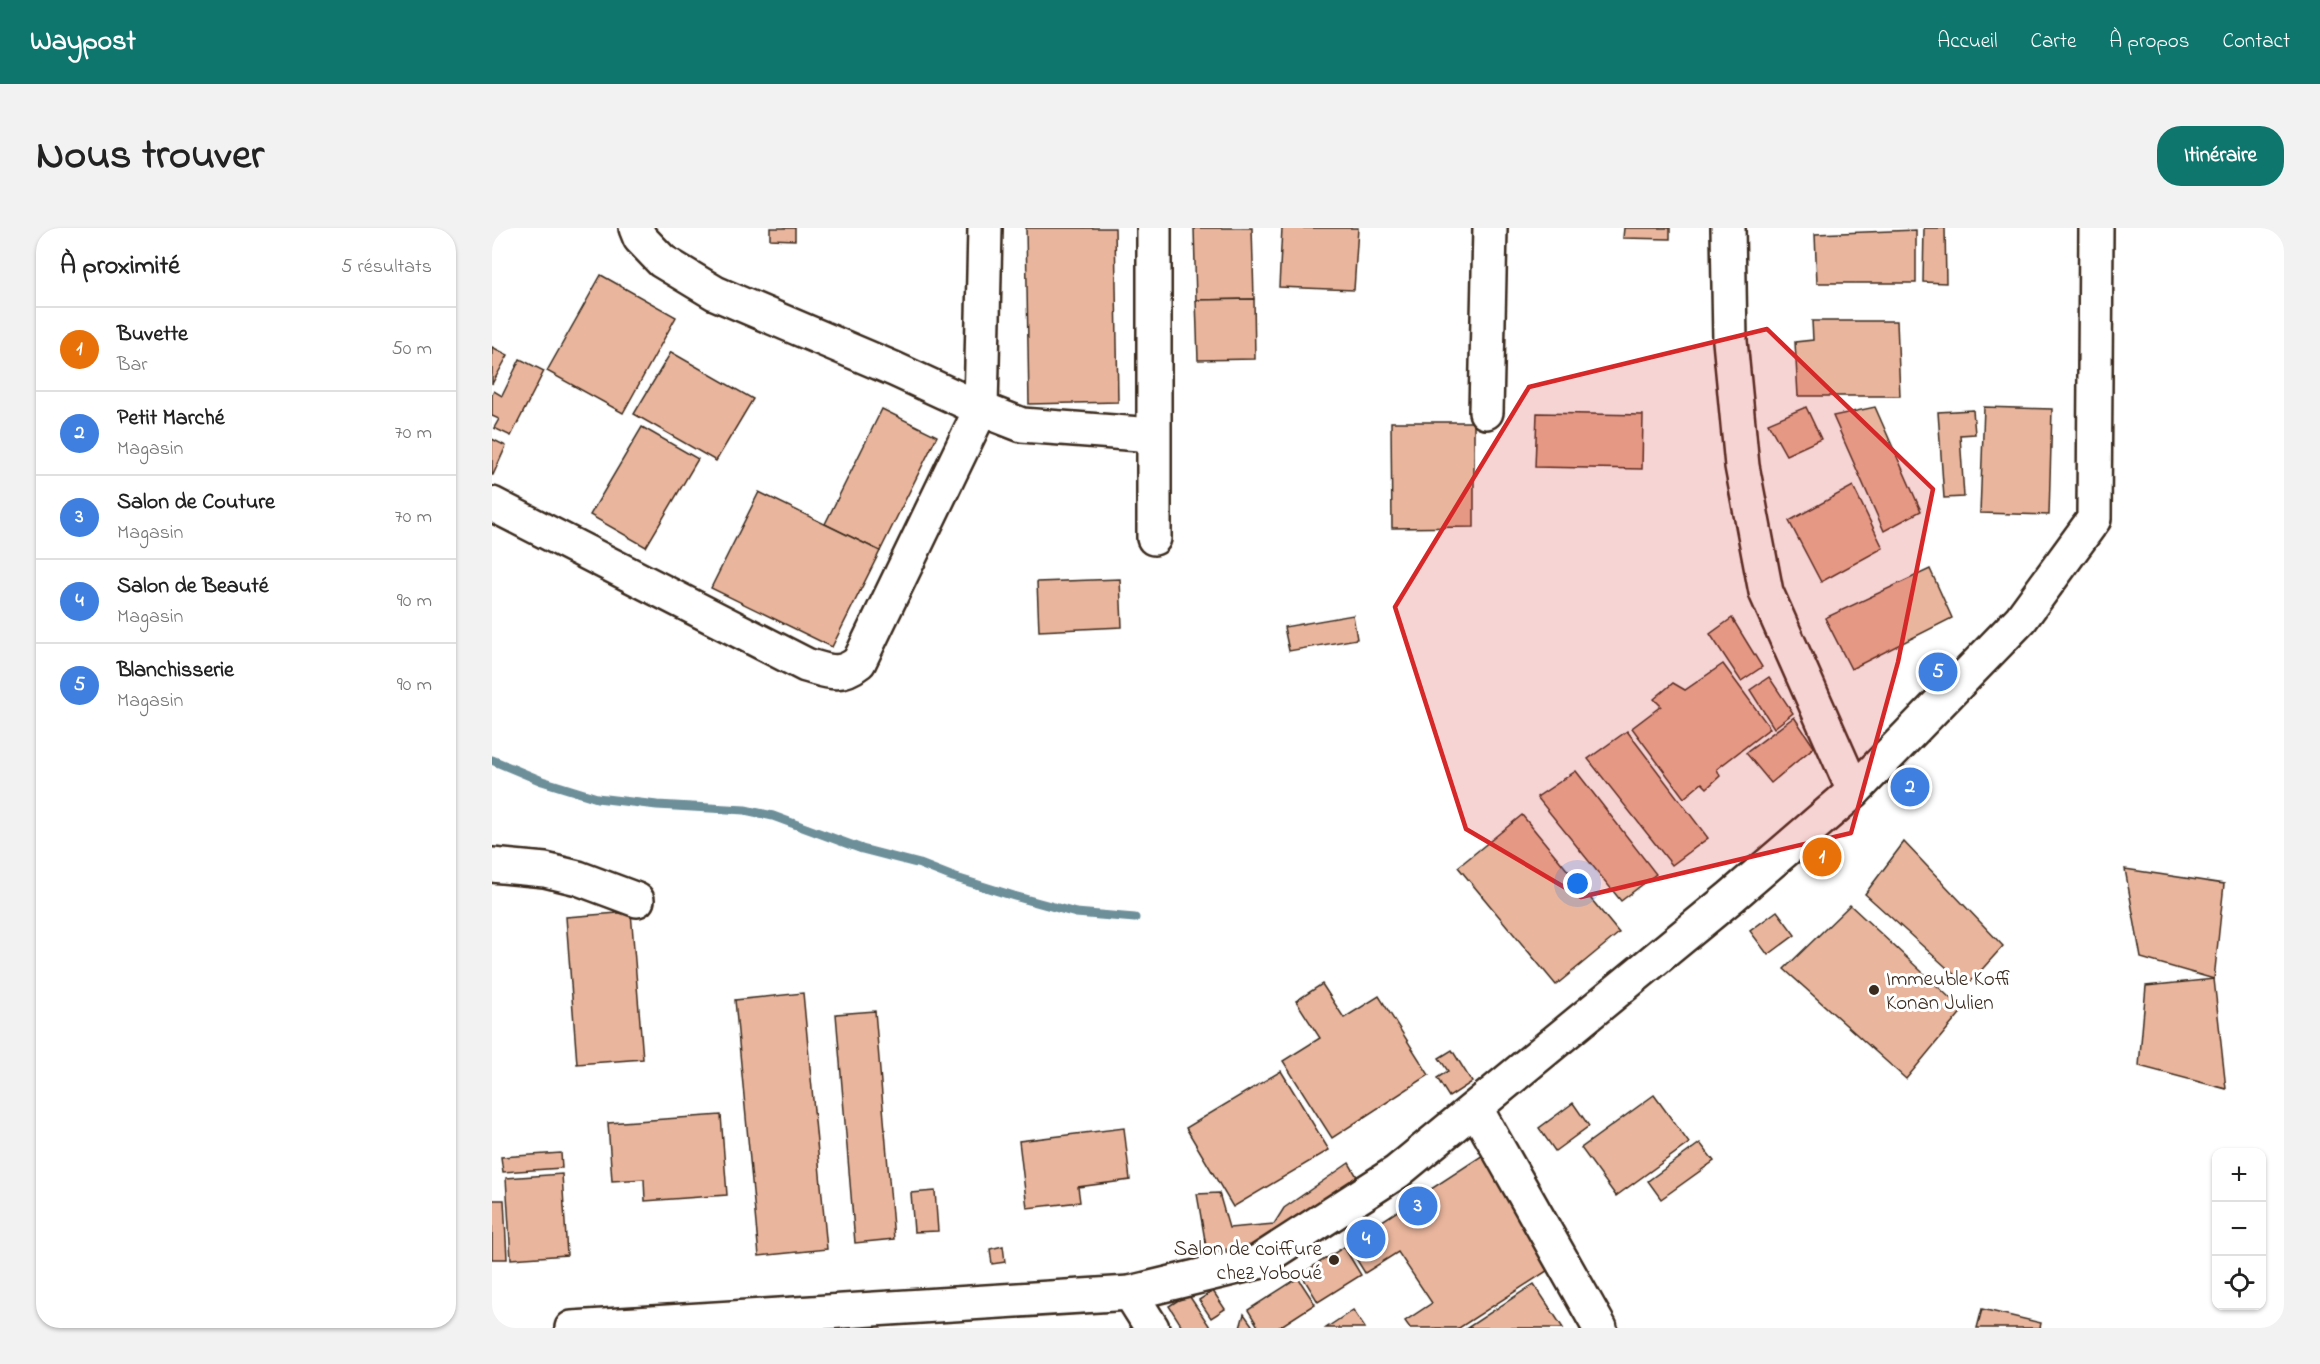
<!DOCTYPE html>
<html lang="fr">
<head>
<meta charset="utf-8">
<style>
  body { margin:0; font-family:"Indie Flower",sans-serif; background:#f2f2f2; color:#222 }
  .controls { position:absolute; right:18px; bottom:18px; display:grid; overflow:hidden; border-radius:12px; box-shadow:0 2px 4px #0004 }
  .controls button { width:54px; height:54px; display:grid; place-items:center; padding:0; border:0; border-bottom:2px solid #e0e0e0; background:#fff; color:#222; font:30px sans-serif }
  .you { position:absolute; left:1086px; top:656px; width:21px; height:21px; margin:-15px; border:4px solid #fff; border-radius:50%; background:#1a73e8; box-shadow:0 0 0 9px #1a73e833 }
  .badge { display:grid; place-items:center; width:39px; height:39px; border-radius:50%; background:#0f766e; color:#fff; font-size:20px; font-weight:700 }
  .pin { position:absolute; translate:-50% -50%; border:3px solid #fff; box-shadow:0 2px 6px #0006 }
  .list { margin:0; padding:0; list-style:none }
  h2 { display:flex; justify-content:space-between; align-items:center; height:78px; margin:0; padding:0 24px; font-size:26px }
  h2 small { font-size:20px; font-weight:400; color:#767676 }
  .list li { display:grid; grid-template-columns:39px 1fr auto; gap:18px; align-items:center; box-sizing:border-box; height:84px; padding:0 24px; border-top:2px solid #e0e0e0 }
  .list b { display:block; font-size:22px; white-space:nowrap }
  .list p { margin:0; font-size:20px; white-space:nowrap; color:#767676 }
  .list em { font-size:20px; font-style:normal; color:#767676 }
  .icon { flex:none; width:33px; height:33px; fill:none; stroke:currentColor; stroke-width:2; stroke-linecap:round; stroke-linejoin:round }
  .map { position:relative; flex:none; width:1792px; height:1100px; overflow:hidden; border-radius:24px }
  header { display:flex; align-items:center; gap:36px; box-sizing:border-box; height:84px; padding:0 30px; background:#0f766e; color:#fff }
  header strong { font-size:28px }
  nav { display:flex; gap:33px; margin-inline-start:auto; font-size:21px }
  .intro { display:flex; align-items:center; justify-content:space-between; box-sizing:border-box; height:144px; padding:0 36px }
  h1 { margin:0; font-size:42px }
  .button { padding:15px 27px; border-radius:24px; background:#0f766e; color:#fff; font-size:21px; font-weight:700 }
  main { display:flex; gap:36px; padding:0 36px }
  aside { flex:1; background:#fff; border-radius:24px; box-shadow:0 2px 4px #0004 }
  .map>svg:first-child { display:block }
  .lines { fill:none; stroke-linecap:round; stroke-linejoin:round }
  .stream { stroke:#6c8f9a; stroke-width:9 }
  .building { fill:#e9b59c; stroke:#3b2a1e; stroke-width:1.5 }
  .minor-casing { stroke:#3b2a1e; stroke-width:38 }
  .minor { stroke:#fff; stroke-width:33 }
  .marked { fill:#d62828; fill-opacity:0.2; stroke:#d62828; stroke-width:4.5; stroke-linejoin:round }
  .poi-dot { fill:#3b2a1e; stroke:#fff; stroke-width:2 }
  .labels { text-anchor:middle; stroke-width:6; stroke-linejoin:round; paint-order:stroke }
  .poi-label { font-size:21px; fill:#3b2a1e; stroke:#fff; text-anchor:start }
</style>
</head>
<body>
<header>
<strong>Waypost</strong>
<nav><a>Accueil</a><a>Carte</a><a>À propos</a><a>Contact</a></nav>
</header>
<div class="intro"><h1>Nous trouver</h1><a class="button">Itinéraire</a></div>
<main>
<aside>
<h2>À proximité<small>5 résultats</small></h2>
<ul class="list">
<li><span class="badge" style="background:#e8710a">1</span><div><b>Buvette</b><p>Bar</p></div><em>50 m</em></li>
<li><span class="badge" style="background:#3f7fe0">2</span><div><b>Petit Marché</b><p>Magasin</p></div><em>70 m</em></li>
<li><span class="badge" style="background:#3f7fe0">3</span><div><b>Salon de Couture</b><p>Magasin</p></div><em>70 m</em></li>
<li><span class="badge" style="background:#3f7fe0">4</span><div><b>Salon de Beauté</b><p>Magasin</p></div><em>90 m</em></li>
<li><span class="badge" style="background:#3f7fe0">5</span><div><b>Blanchisserie</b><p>Magasin</p></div><em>90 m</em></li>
</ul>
</aside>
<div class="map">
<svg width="1792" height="1100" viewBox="0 0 1792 1100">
  <rect width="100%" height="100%" fill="#fff"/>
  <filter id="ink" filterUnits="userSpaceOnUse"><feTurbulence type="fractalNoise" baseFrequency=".0167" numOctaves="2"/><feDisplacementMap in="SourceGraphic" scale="12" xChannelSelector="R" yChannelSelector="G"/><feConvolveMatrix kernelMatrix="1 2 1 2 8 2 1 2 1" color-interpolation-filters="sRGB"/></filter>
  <g filter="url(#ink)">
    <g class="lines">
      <!-- stream -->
      <path class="stream" d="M0,532L50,553L105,570L165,577L253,582L281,588L370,621L428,636L461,649L522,668L584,685L643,690"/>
    </g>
    <!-- building -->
    <g class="building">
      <path d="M278,0H303V12L278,11Z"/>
      <path d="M534,0H623L626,174L537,176Z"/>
      <path d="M702,0H760L762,71L704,72Z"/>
      <path d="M790,0H866L862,62L787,59Z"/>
      <path d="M1132,0H1178V11L1131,10Z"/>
      <path d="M1432,0H1453L1454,55L1431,54Z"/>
      <path d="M1424,2V55H1325L1323,6Z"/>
      <path d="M109,47L184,89L131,185L55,143Z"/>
      <path d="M762,71L763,131L706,132L704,72Z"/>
      <path d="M1320,93H1405L1408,168H1306L1303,114L1321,112Z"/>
      <path d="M0,119L16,127L0,156Z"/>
      <path d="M179,124L261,171L224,233L142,186Z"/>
      <path d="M28,131L52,143L19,208L2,200L7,191L0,188V167L2,163L10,168Z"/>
      <path d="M1314,179L1329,211L1294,227L1276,195Z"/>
      <path d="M1383,179L1429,283L1392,303L1341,188Z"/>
      <path d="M1492,179L1560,181L1557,287L1488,285Z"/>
      <path d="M390,181L445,208L388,323L333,296Z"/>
      <path d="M1481,182L1483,206L1468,207L1472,269L1452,270L1446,184Z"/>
      <path d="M1045,185L1151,187L1150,241L1043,239Z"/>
      <path d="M899,194H982V299L900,300Z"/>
      <path d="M150,199L206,231L154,319L98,287Z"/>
      <path d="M0,211L14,218L1,247H0Z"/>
      <path d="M1361,258L1391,320L1329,354L1297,293Z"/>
      <path d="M267,264L388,323L340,419L219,360Z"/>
      <path d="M1438,341L1460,390L1359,441L1333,390Z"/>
      <path d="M628,351L630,399L547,403L545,354Z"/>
      <path d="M861,387L865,411L797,423L792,399Z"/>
      <path d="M1240,390L1270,439L1249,453L1218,406Z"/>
      <path d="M1231,436L1278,500L1225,541L1228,548L1215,560L1210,555L1192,570L1140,500L1169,478L1162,471L1181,455L1193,462Z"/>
      <path d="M1277,449L1301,485L1282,500L1258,462Z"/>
      <path d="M1302,489L1322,519L1279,555L1254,525Z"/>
      <path d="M1135,503L1216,610L1180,637L1096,531Z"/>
      <path d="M1084,543L1164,646L1129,673L1045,569Z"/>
      <path d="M1030,587L1127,705L1064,757L966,639Z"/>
      <path d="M1412,614L1511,718L1475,758L1373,666Z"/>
      <path d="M1633,641L1732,656L1722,751L1649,730Z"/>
      <path d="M1358,677L1471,782L1414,851L1292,741Z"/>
      <path d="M1285,683L1303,707L1276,727L1258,703Z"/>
      <path d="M139,684L151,831L85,836L74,689Z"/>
      <path d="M1722,751L1734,861L1647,838L1654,758Z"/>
      <path d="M830,756L852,790L887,768L937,847L840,910L791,833L828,810L804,773Z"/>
      <path d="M311,765L335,1021L267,1028L243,772Z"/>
      <path d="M383,783L402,1011L363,1015L344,786Z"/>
      <path d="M960,822L980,854L957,869L945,850L956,843L947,830Z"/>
      <path d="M789,843L837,922L741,979L694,900Z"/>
      <path d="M1162,867L1197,915L1124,968L1089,920Z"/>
      <path d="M1081,875L1097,898L1063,923L1047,900Z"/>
      <path d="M229,887L235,967L153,973L152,951L120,953L116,895Z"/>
      <path d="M632,900L638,952L586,959L588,974L535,980L527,913Z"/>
      <path d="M1208,915L1222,933L1169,971L1156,953Z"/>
      <path d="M69,925L70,940L11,944L9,929Z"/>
      <path d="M991,927L1064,1037L967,1100H918L913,1093L940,1075L906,1024L873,1045L855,1016Z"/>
      <path d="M857,935L867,952L775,1016L715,1024L705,966L727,965L737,1000L782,996L792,980Z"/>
      <path d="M70,946L75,1027L19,1031L14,950Z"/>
      <path d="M443,963L446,1003L422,1004L419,965Z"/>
      <path d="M0,972H12L15,1031H0Z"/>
      <path d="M511,1018L513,1034L500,1036L498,1021Z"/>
      <path d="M852,1019L869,1047L826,1074L809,1046Z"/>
      <path d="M806,1050L823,1076L786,1100H767L756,1082Z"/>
      <path d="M1042,1056L1071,1100H975Z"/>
      <path d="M721,1063L733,1081L719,1090L707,1072Z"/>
      <path d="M696,1066L718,1099L716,1100H691L677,1078Z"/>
      <path d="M1490,1081L1549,1095L1548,1100H1485Z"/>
      <path d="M861,1082L873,1100H834Z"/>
      <path d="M752,1086L762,1100H748Z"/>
    </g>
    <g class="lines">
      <defs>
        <g id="minor">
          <path d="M144,0L148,10L170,33L223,65L402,141L489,181L530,197L661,207"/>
          <path d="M1236,0L1238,113L1250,238L1274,364L1362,563"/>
          <path d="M994,184L998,0"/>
          <path d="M0,276L314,437C336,443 347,450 367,434L489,181L493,0"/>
          <path d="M662,310V0"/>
          <path d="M0,637L53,642L86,650L145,672"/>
          <path d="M984,881L1108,1100"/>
          <path d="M638,1065L660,1100"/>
          <path d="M80,1100L638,1065L766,1034L905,944L1239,669L1362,563L1529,391L1602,291L1604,0"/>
        </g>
      </defs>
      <!-- minor casing -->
      <use href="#minor" class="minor-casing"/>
      <!-- minor -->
      <use href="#minor" class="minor"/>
    </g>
  </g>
  <!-- marked area -->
  <path class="marked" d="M1275,101L1441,261L1406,434L1359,605L1089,669L974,601L903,379L1037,159Z"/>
  <!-- markers -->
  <g class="poi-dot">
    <circle cx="1382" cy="762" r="6"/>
    <circle cx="842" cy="1032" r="6"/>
  </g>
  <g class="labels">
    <!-- poi labels -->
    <g class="poi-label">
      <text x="1394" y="757">Immeuble Koffi<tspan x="1394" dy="24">Konan Julien</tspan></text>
      <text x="830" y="1027" text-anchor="end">Salon de coiffure<tspan x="830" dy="24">chez Yoboué</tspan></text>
    </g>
  </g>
</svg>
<div class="controls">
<button>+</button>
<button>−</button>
<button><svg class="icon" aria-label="locate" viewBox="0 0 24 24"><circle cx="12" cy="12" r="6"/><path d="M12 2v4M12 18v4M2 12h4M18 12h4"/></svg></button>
</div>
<div class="you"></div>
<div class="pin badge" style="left:1330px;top:629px;background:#e8710a">1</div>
<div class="pin badge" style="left:1418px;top:559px;background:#3f7fe0">2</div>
<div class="pin badge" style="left:926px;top:978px;background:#3f7fe0">3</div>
<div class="pin badge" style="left:874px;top:1011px;background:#3f7fe0">4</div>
<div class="pin badge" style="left:1446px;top:444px;background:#3f7fe0">5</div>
</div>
</main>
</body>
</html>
